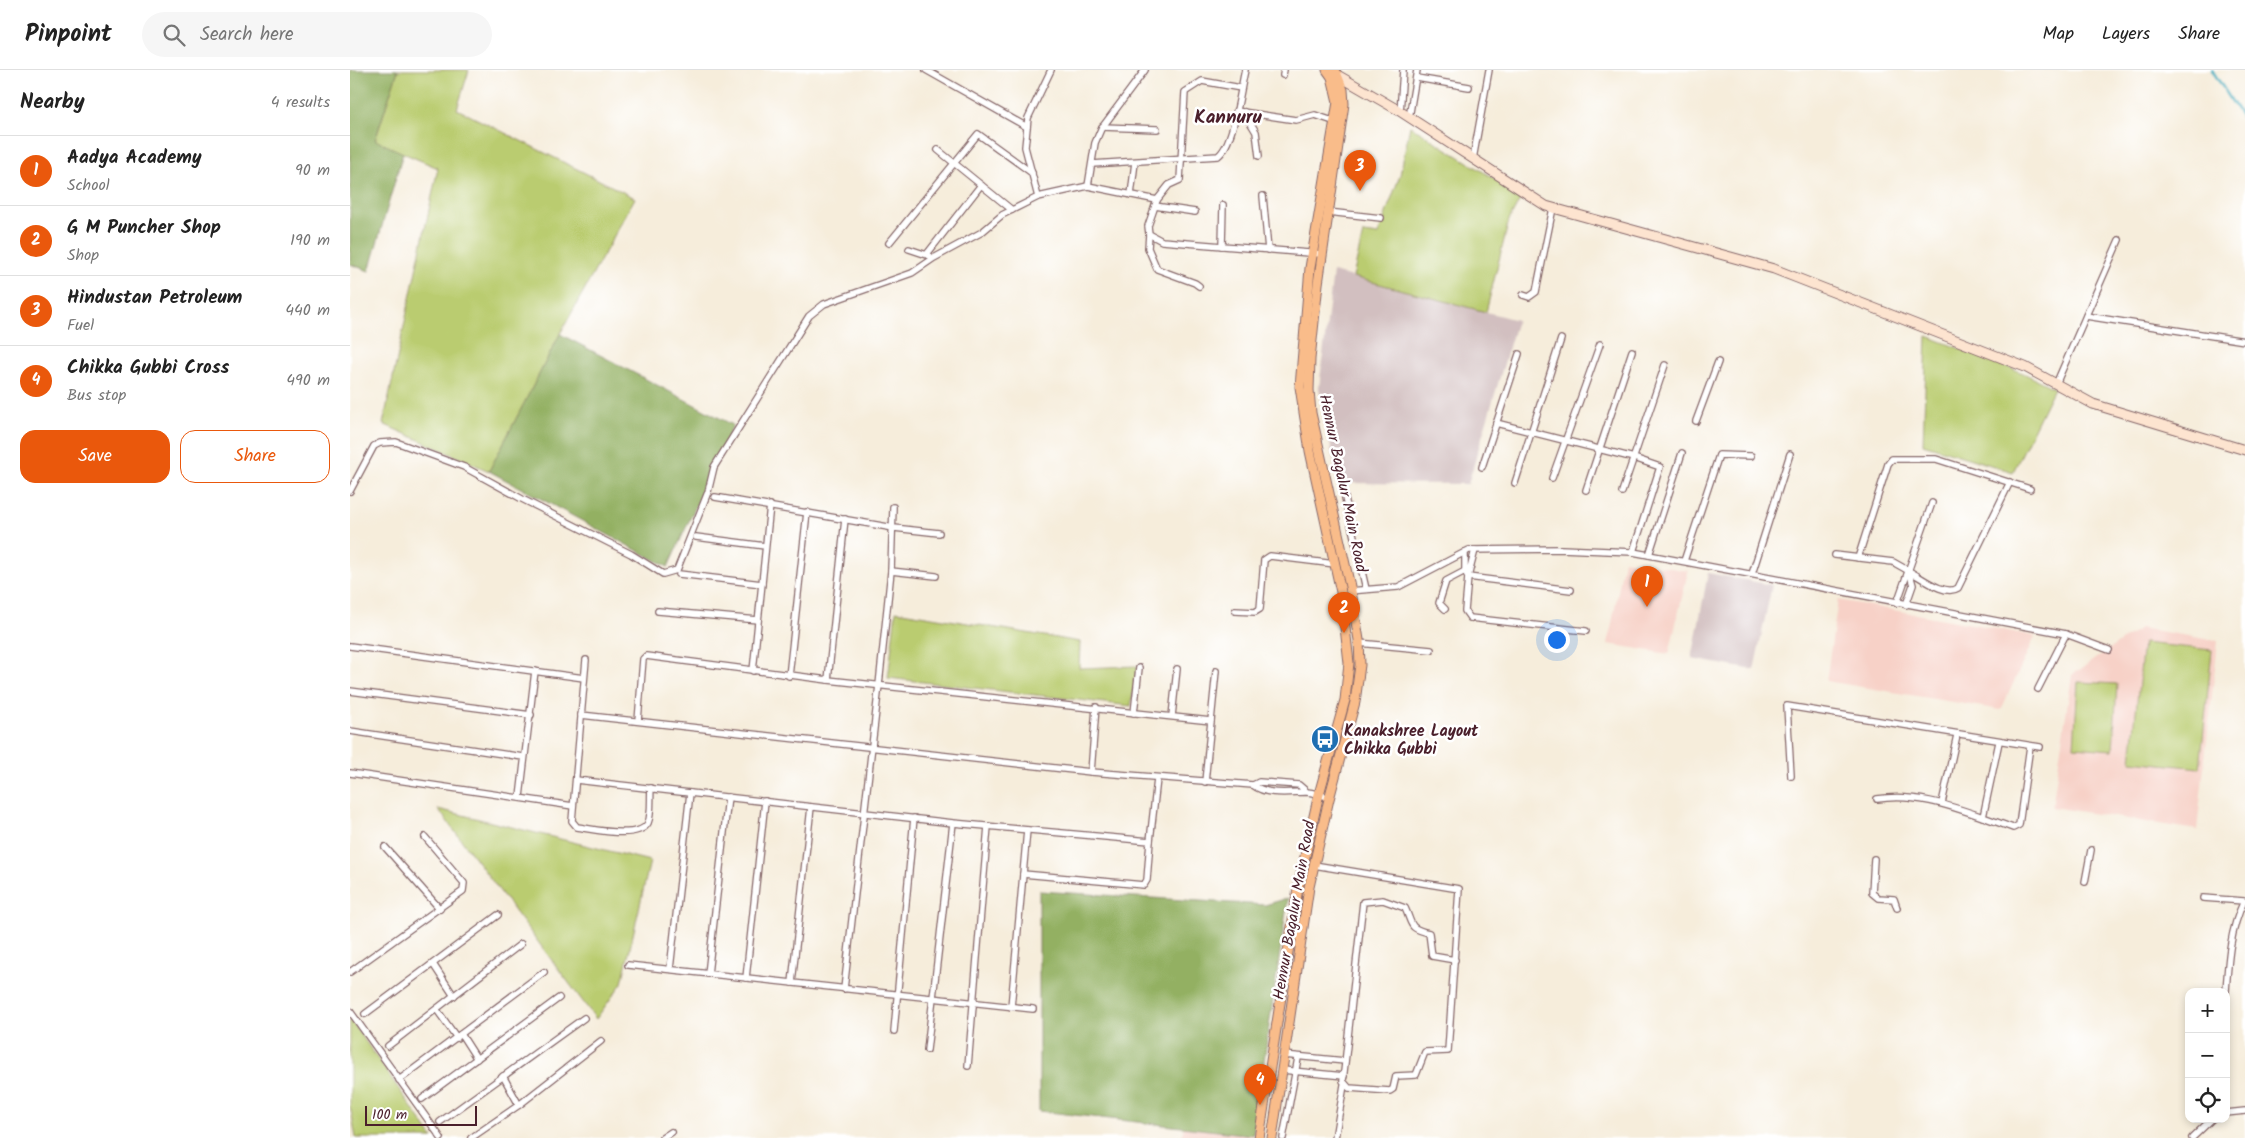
<!DOCTYPE html>
<html lang="en">
<head>
<meta charset="utf-8">
<style>
  body { margin:0; font-family:Kalam,sans-serif; background:#f6f6f6; color:#222 }
  .controls { position:absolute; right:15px; bottom:15px; display:grid; overflow:hidden; border-radius:10px; box-shadow:0 2px 8px #0003 }
  .controls button { width:45px; height:45px; display:grid; place-items:center; padding:0; border:0; border-bottom:1px solid #e0e0e0; background:#fff; color:#222; font:25px sans-serif }
  .scale { position:absolute; left:15px; bottom:12px; width:112px; box-sizing:border-box; padding-left:5px; border:2px solid #4a1f2b; border-top:0; font-size:14px; line-height:18px; white-space:nowrap; color:#4a1f2b; -webkit-text-stroke:4px #fff; paint-order:stroke }
  .you { position:absolute; left:1206px; top:569px; width:18px; height:18px; margin:-12px; border:4px solid #fff; border-radius:50%; background:#1a73e8; box-shadow:0 0 0 8px #1a73e833 }
  .badge { display:grid; place-items:center; width:32px; height:32px; border-radius:50%; background:#ea580c; color:#fff; font-size:16px; font-weight:700 }
  .pin { position:absolute; translate:-50% -41px; filter:drop-shadow(0 1px 2px #0008) }
  .pin::after { content:''; position:absolute; top:26px; width:18px; height:15px; background:inherit; clip-path:polygon(0 0,100% 0,50% 100%) }
  .list { margin:0; padding:0; list-style:none }
  h2 { display:flex; justify-content:space-between; align-items:center; height:65px; margin:0; padding:0 20px; font-size:21px }
  h2 small { font-size:16px; font-weight:400; color:#767676 }
  .list li { display:grid; grid-template-columns:32px 1fr auto; gap:15px; align-items:center; box-sizing:border-box; height:70px; padding:0 20px; border-top:1px solid #e0e0e0 }
  .list b { display:block; font-size:19px; white-space:nowrap }
  .list p { margin:0; font-size:16px; white-space:nowrap; color:#767676 }
  .list em { font-size:16px; font-style:normal; color:#767676 }
  .actions { display:flex; gap:10px; padding:15px 20px }
  .actions a { flex:1; padding:11px 0; border:1px solid #ea580c; border-radius:15px; text-align:center; font-size:18px; color:#ea580c }
  .actions .main { background:#ea580c; color:#fff }
  .icon { flex:none; width:28px; height:28px; fill:none; stroke:currentColor; stroke-width:2; stroke-linecap:round; stroke-linejoin:round }
  .map { position:relative; flex:none; width:1895px; height:1068px; overflow:hidden }
  header { display:flex; align-items:center; gap:30px; box-sizing:border-box; height:70px; padding:0 25px; background:#fff; border-bottom:1px solid #e0e0e0 }
  header strong { font-size:24px }
  nav { display:flex; gap:28px; margin-inline-start:auto; font-size:18px }
  .search { width:350px; height:45px; background:#f6f6f6; display:flex; align-items:center; gap:12px; box-sizing:border-box; padding:0 18px; border-radius:28px; color:#767676; font-size:19px }
  main { display:flex }
  aside { flex:1; background:#fff }
  .map>svg:first-child { display:block }
  .built { fill:#f7d1c7 }
  .industrial { fill:#d2bfc0 }
  .green { fill:#bacc6f; stroke:#82764d }
  .forest { fill:#93b062; stroke:#6e6846 }
  .lines { fill:none; stroke-linecap:round; stroke-linejoin:round }
  .stream { stroke:#3eabbd; stroke-width:2.5 }
  .street-casing { stroke:#866769; stroke-width:8 }
  .secondary-casing { stroke:#866769; stroke-width:11 }
  .primary-casing { stroke:#866769; stroke-width:11 }
  .street { stroke:#fff; stroke-width:5.5 }
  .secondary { stroke:#fde4d0; stroke-width:9 }
  .primary { stroke:#f9bc8a; stroke-width:9 }
  .labels { text-anchor:middle; stroke-width:5; stroke-linejoin:round; paint-order:stroke }
  .street-label { font-size:16px; fill:#4a1f2b; stroke:#fff }
  .poi-label { font-size:16px; font-weight:bold; fill:#4a1f2b; stroke:#fff; text-anchor:start }
  .quarter-label { font-size:19px; font-weight:bold; fill:#4a1f2b; stroke:#fff }
</style>
</head>
<body>
<header>
<strong>Pinpoint</strong>
<div class="search"><svg class="icon" aria-label="search" viewBox="0 0 24 24"><circle cx="10" cy="10" r="6"/><path d="M15 15l6 6"/></svg>Search here</div>
<nav><a>Map</a><a>Layers</a><a>Share</a></nav>
</header>
<main>
<aside>
<h2>Nearby<small>4 results</small></h2>
<ul class="list">
<li><span class="badge">1</span><div><b>Aadya Academy</b><p>School</p></div><em>90 m</em></li>
<li><span class="badge">2</span><div><b>G M Puncher Shop</b><p>Shop</p></div><em>190 m</em></li>
<li><span class="badge">3</span><div><b>Hindustan Petroleum</b><p>Fuel</p></div><em>440 m</em></li>
<li><span class="badge">4</span><div><b>Chikka Gubbi Cross</b><p>Bus stop</p></div><em>490 m</em></li>
</ul>
<div class="actions"><a class="main">Save</a><a>Share</a></div>
</aside>
<div class="map">
<svg width="1895" height="1068" viewBox="0 0 1895 1068">
  <rect width="100%" height="100%" fill="#fff"/>
  <filter id="ink" filterUnits="userSpaceOnUse"><feTurbulence type="fractalNoise" baseFrequency=".02" numOctaves="2"/><feDisplacementMap in="SourceGraphic" scale="10" xChannelSelector="R" yChannelSelector="G"/><feConvolveMatrix kernelMatrix="1 2 1 2 8 2 1 2 1" color-interpolation-filters="sRGB"/></filter>
  <filter id="wash" filterUnits="userSpaceOnUse"><feTurbulence type="fractalNoise" baseFrequency=".0096" numOctaves="4" result="noise"/><feDisplacementMap in="SourceGraphic" scale="20" xChannelSelector="R" yChannelSelector="G"/><feGaussianBlur stdDeviation="1.12" result="paint"/><feColorMatrix in="noise" values="0 0 0 0 0 0 0 0 0 0 0 0 0 0 0 0 0 1.4 0 .05"/><feComposite in="paint" operator="in"/></filter>
  <g filter="url(#wash)">
    <rect width="100%" height="100%" fill="#f6eddb"/>
    <!-- built -->
    <g class="built">
      <path d="M1274,490L1338,501L1319,584L1258,574Z"/>
      <path d="M1488,530L1616,553L1685,566L1651,640L1476,611Z"/>
      <path d="M1790,558L1868,571L1847,760L1702,737L1722,605Z"/>
      <path d="M834,1057L903,1065L902,1068H831Z"/>
    </g>
    <!-- industrial -->
    <g class="industrial">
      <path d="M983,202L1167,250L1118,414L988,413L969,318Z"/>
      <path d="M1358,503L1422,515L1404,600L1342,589Z"/>
    </g>
    <!-- green -->
    <g class="green">
      <path d="M48,0H119L107,39L285,128L210,264L139,401L33,354L88,98L25,71Z"/>
      <path d="M1060,56L1172,126L1159,150L1136,242L1003,207L1013,163L1028,165L1050,105Z"/>
      <path d="M1577,266L1673,303L1704,318L1663,402L1573,374Z"/>
      <path d="M546,541L730,572L729,598L787,596L781,636L538,608Z"/>
      <path d="M1793,573L1862,580L1850,698L1781,691Z"/>
      <path d="M1728,612L1767,614L1763,680L1724,677Z"/>
      <path d="M88,739L300,791L272,913L246,949Z"/>
      <path d="M0,949L83,1068H6L0,1035Z"/>
    </g>
    <!-- forest -->
    <g class="forest">
      <path d="M0,0H48L25,70L53,83L19,201L0,194Z"/>
      <path d="M210,264L383,355L318,497L139,401Z"/>
      <path d="M689,821L915,835L938,828L903,1065L689,1041Z"/>
    </g>
    <g class="lines">
      <!-- stream -->
      <path class="stream" d="M1862,0L1895,52"/>
    </g>
  </g>
  <g filter="url(#ink)">
    <g class="lines">
      <defs>
        <g id="street">
          <path d="M576,0L677,57"/>
          <path d="M933,5L934,0"/>
          <path d="M1067,8L1119,17"/>
          <path d="M886,41L946,50L965,45L986,52"/>
          <path d="M894,42L906,62L909,86"/>
          <path d="M1050,42L1053,0"/>
          <path d="M1059,48L1067,0"/>
          <path d="M752,57L807,59"/>
          <path d="M588,80L662,140"/>
          <path d="M1123,89L1139,0"/>
          <path d="M742,94L868,86C884,74 890,21 895,0"/>
          <path d="M738,116L745,73L751,59L795,0"/>
          <path d="M781,125L785,92"/>
          <path d="M913,126L918,180"/>
          <path d="M688,127L738,116L807,130L798,156L799,164L812,171L971,184"/>
          <path d="M807,130L819,115L830,110L835,22L852,11L891,18"/>
          <path d="M805,136L845,142"/>
          <path d="M978,142L1031,148"/>
          <path d="M799,164L798,178L807,199L845,213L849,216"/>
          <path d="M539,173L628,64L682,103"/>
          <path d="M872,176L873,135"/>
          <path d="M559,179L580,186"/>
          <path d="M577,184L631,115"/>
          <path d="M1173,225L1179,227L1186,222L1203,138"/>
          <path d="M1736,246L1895,271"/>
          <path d="M1706,314L1769,170"/>
          <path d="M1346,351L1368,292"/>
          <path d="M1146,353L1284,388L1310,397L1283,482"/>
          <path d="M1132,397L1169,284"/>
          <path d="M1202,408L1250,274"/>
          <path d="M1165,413L1211,269"/>
          <path d="M1236,420L1282,281"/>
          <path d="M0,421L24,376L30,373L46,372L114,397L172,429L281,484L313,504L327,500L358,422L364,397L459,246L474,234L562,203L584,188L632,162L652,145L688,127L675,77L678,48L701,0"/>
          <path d="M1272,422L1315,295"/>
          <path d="M365,427L544,458L589,463"/>
          <path d="M995,428L1016,519"/>
          <path d="M346,467L415,476"/>
          <path d="M1115,482V501L1118,507L1125,480"/>
          <path d="M1299,485L1332,383"/>
          <path d="M1485,485L1543,492L1559,501"/>
          <path d="M1508,488L1538,394L1542,389H1586L1680,419"/>
          <path d="M1334,491L1369,385L1401,386"/>
          <path d="M541,501L586,506"/>
          <path d="M329,504L412,514"/>
          <path d="M1402,504L1440,384"/>
          <path d="M1221,520L1118,507L1115,541L1120,548L1236,561"/>
          <path d="M999,521L1048,517L1119,480L1211,479L1283,482L1716,564L1759,580"/>
          <path d="M1547,533L1582,433"/>
          <path d="M1556,535L1563,515L1559,501C1571,507 1595,527 1608,518L1660,412"/>
          <path d="M1095,539L1089,533L1096,511L1115,501"/>
          <path d="M308,541L408,550"/>
          <path d="M885,541L905,542L910,539L914,490L920,486L985,494"/>
          <path d="M1009,573L1081,580"/>
          <path d="M0,576L234,608"/>
          <path d="M236,590L222,751L227,757C243,759 289,770 298,753C302,744 300,728 301,718"/>
          <path d="M403,601L420,435"/>
          <path d="M439,606L457,442"/>
          <path d="M478,610L495,449"/>
          <path d="M1688,619L1716,564"/>
          <path d="M0,621L181,645"/>
          <path d="M784,643L789,598"/>
          <path d="M231,645L741,702L903,715"/>
          <path d="M822,646L827,599"/>
          <path d="M288,651L293,589L296,586L478,610L861,651L855,712"/>
          <path d="M861,651L866,601"/>
          <path d="M0,661L173,687"/>
          <path d="M741,702L746,637"/>
          <path d="M0,703L223,736"/>
          <path d="M1441,706L1437,636L1690,677"/>
          <path d="M226,710L603,753L800,771L807,709"/>
          <path d="M957,722L949,715L909,712L903,715C917,726 940,722 956,722C964,722 972,726 979,727"/>
          <path d="M170,727L185,601"/>
          <path d="M1527,729C1564,723 1598,735 1633,747L1649,672"/>
          <path d="M1592,733L1607,665"/>
          <path d="M1633,747L1663,758L1669,755L1680,676"/>
          <path d="M35,777L90,839"/>
          <path d="M1524,789L1522,823L1528,828L1544,829L1547,838"/>
          <path d="M964,795L1109,819L1098,981L1075,982L1066,1005L1046,1006L1043,1019L1040,1021L999,1018L993,1011L1013,832L1033,830L1055,838C1063,855 1058,858 1079,863L1082,886L1105,890"/>
          <path d="M673,804L794,815L797,810L800,771"/>
          <path d="M1735,812L1741,780"/>
          <path d="M1853,828L1894,831C1880,860 1878,890 1876,922"/>
          <path d="M83,894L104,926"/>
          <path d="M278,895L683,939"/>
          <path d="M320,899L340,723"/>
          <path d="M0,902L113,821L114,813L75,767"/>
          <path d="M358,904L378,727"/>
          <path d="M396,908L415,731"/>
          <path d="M442,913L461,737"/>
          <path d="M494,919L529,615L541,501L543,437"/>
          <path d="M661,937L677,760"/>
          <path d="M87,940L107,968"/>
          <path d="M0,941L91,1068"/>
          <path d="M15,944L148,845"/>
          <path d="M544,961L564,748"/>
          <path d="M111,964L127,989"/>
          <path d="M38,976L171,874"/>
          <path d="M577,980L603,753"/>
          <path d="M934,985L995,991"/>
          <path d="M618,996L638,756"/>
          <path d="M932,1000L994,1006"/>
          <path d="M153,1006L169,1035"/>
          <path d="M49,1010L194,902"/>
          <path d="M72,1029L209,928"/>
          <path d="M1876,1043L1895,1041"/>
          <path d="M90,1052L234,948"/>
          <path d="M121,1068L169,1035L251,971"/>
          <path d="M312,1068L321,1062"/>
          <path d="M933,1068L948,988"/>
          <path d="M985,1068L994,1015"/>
          <path d="M1842,1068L1862,1049"/>
        </g>
        <path id="secondary" d="M982,7L989,6L1048,40L1196,136L1424,199L1675,297L1743,334L1895,380"/>
        <g id="primary">
          <path d="M909,1068L948,818L968,728L995,630L999,593L991,522L960,381L950,317L960,198L988,32L982,7L977,0"/>
          <path d="M922,1068L959,817L979,729L1005,632L1010,595L1009,570L1001,521L961,343L959,320L960,289L968,214L994,34L993,20L985,0"/>
        </g>
      </defs>
      <!-- street casing -->
      <use href="#street" class="street-casing"/>
      <!-- secondary casing -->
      <use href="#secondary" class="secondary-casing"/>
      <!-- primary casing -->
      <use href="#primary" class="primary-casing"/>
      <!-- street -->
      <use href="#street" class="street"/>
      <!-- secondary -->
      <use href="#secondary" class="secondary"/>
      <!-- primary -->
      <use href="#primary" class="primary"/>
    </g>
  </g>
  <!-- icons -->
  <defs>
    <symbol id="bus-disc" viewBox="-11 -11 22 22"><circle r="9.5" fill="#1f6fb2" stroke="#fff"/><path d="M-5-6H5V4H4V6H2V4H-2V6H-4V4H-5ZM-3.5-4V0h7V-4ZM-3.5 1.2v1.5H-2V1.2ZM2 1.2v1.5H3.5V1.2Z" fill="#fff"/></symbol>
  </defs>
  <g fill-rule="evenodd">
    <use href="#bus-disc" x="959" y="653" width="32" height="32"/>
  </g>
  <g class="labels">
    <!-- street labels -->
    <g class="street-label">
      <text transform="translate(994 413) rotate(78)" y="6">Hennur Bagalur Main Road</text>
      <text transform="translate(943 840) rotate(-80)" y="6">Hennur Bagalur Main Road</text>
    </g>
    <!-- poi labels -->
    <g class="poi-label">
      <text x="994" y="666">Kanakshree Layout<tspan x="994" dy="18">Chikka Gubbi</tspan></text>
    </g>
    <!-- quarter labels -->
    <g class="quarter-label">
      <text x="878" y="53">Kannuru</text>
    </g>
  </g>
</svg>
<div class="controls">
<button>+</button>
<button>−</button>
<button><svg class="icon" aria-label="locate" viewBox="0 0 24 24"><circle cx="12" cy="12" r="6"/><path d="M12 2v4M12 18v4M2 12h4M18 12h4"/></svg></button>
</div>
<div class="scale">100 m</div>
<div class="you"></div>
<div class="pin badge" style="left:1297px;top:537px">1</div>
<div class="pin badge" style="left:994px;top:563px">2</div>
<div class="pin badge" style="left:1010px;top:121px">3</div>
<div class="pin badge" style="left:910px;top:1035px">4</div>
</div>
</main>
</body>
</html>
